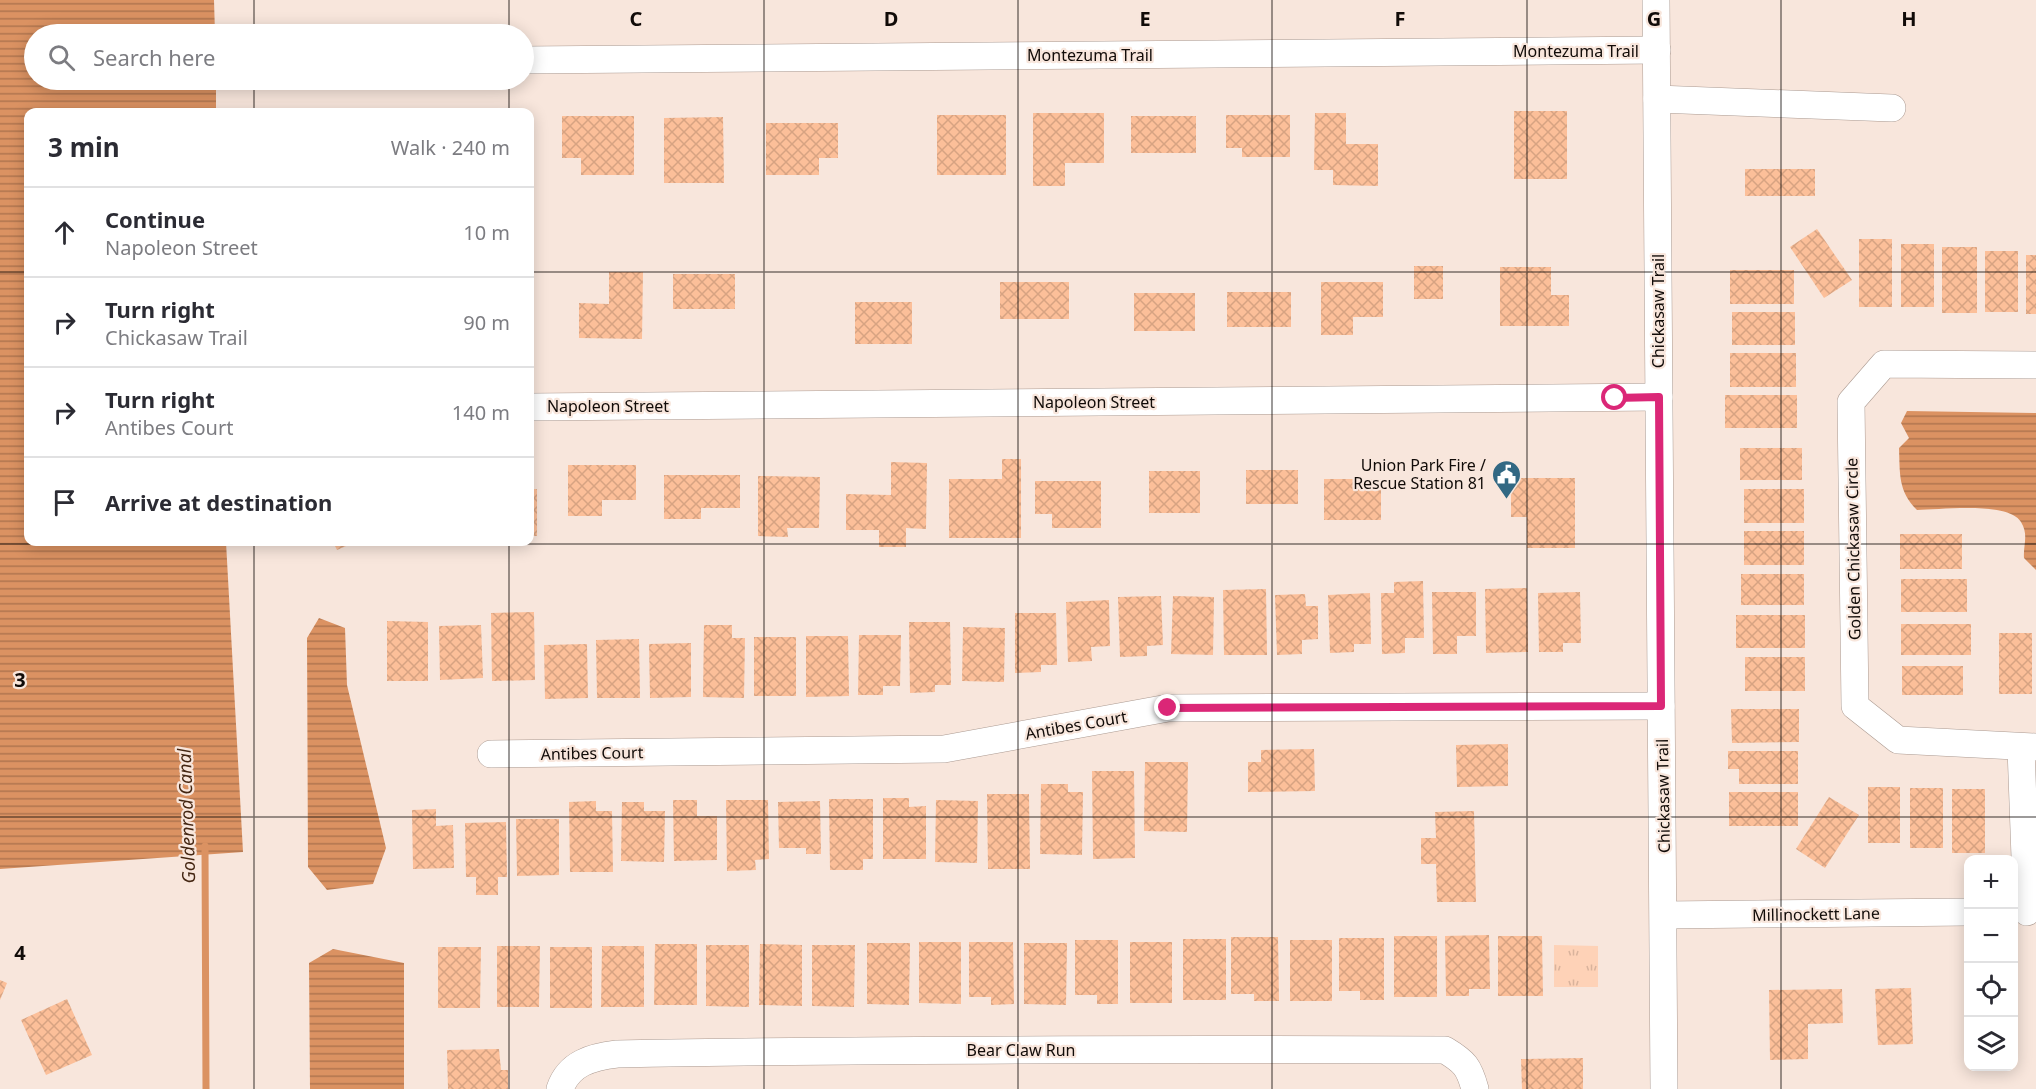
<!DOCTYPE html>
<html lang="en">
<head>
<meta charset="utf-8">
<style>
  body { margin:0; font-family:"Noto Sans",sans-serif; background:#f2f2f3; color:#2b2b33 }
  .controls { position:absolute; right:18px; bottom:18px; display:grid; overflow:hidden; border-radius:12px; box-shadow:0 3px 15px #0003 }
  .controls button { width:54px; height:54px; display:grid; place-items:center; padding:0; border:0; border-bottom:2px solid #e1e1e2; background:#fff; color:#2b2b33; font:30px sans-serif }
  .stop { position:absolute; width:18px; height:18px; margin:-14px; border:4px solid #db2777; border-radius:50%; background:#fff }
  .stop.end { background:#db2777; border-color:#fff; box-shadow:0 2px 6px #0008 }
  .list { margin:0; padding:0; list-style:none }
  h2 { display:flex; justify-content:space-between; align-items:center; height:78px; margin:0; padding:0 24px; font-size:26px }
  h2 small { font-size:20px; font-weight:400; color:#7c7c81 }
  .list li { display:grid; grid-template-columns:39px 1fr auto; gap:18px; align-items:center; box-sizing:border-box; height:90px; padding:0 24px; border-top:2px solid #e1e1e2 }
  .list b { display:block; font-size:22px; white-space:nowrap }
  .list p { margin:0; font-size:20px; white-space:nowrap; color:#7c7c81 }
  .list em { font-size:20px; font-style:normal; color:#7c7c81 }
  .icon { flex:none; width:33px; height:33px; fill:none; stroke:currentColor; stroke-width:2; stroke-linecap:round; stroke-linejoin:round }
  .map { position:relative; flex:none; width:2036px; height:1089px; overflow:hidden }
  .search { position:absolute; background:#fff; box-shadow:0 3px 15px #0003; left:24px; top:24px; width:510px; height:66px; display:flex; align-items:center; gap:15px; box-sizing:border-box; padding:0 21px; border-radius:33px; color:#7c7c81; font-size:22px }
  .panel { position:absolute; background:#fff; box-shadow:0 3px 15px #0003; left:24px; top:108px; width:510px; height:438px; border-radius:12px }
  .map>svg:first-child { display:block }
  .park { fill:url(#park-tufts) }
  .water { fill:url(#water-rules) }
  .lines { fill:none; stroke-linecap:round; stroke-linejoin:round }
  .stream { stroke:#db9262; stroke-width:7 }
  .building { fill:url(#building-cross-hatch) }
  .minor-casing { stroke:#ab9a91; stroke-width:28 }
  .minor { stroke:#fff; stroke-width:27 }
  .route { stroke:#db2777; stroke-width:8 }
  .grid { fill:none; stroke:#110b08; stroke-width:1.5; stroke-opacity:0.55 }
  .labels { text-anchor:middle; stroke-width:4.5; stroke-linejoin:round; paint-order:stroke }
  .street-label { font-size:16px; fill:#110b08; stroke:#f8e6dc }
  .poi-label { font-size:16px; fill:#110b08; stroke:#f8e6dc; text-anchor:end }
  .water-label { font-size:18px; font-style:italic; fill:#442612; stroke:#f8e6dc }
  .grid-label { font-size:20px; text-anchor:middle; font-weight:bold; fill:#110b08; stroke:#f8e6dc; stroke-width:4.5; stroke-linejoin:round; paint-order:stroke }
</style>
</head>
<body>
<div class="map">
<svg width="2036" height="1089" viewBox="0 0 2036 1089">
  <defs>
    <pattern id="park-tufts" width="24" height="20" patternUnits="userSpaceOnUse" patternTransform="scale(1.5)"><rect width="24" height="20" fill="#fed2b7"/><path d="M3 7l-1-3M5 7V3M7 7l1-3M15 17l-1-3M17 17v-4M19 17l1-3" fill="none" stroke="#d9b39c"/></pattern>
    <pattern id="water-rules" width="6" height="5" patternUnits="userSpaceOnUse" patternTransform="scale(1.5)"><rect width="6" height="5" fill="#db9262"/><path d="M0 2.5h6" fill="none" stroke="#b0754f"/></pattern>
    <pattern id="building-cross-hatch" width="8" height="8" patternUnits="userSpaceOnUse" patternTransform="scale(1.5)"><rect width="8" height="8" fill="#fcbf99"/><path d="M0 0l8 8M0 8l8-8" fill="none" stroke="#d7a382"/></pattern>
  </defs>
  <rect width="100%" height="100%" fill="#f8e6dc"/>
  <!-- park -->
  <path class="park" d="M1554,945L1598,946V987H1554Z"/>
  <!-- water -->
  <g class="water">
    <path d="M0,0H214L215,34H34V80H216V112H28V542H226L243,852L0,869Z"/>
    <path d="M1907,411L2036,413V570L2024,558C2023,545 2029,535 2021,522C2008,501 1940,510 1917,510C1898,491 1900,474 1899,448L1909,438L1901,423Z"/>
    <path d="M319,618L345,628L347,685L386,848L373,884L327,890L308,867L307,638Z"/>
    <path d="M333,949L404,963V1089H310L309,963Z"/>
  </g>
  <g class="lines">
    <!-- stream -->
    <path class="stream" d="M205,846L206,1089"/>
  </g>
  <!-- building -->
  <g class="building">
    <rect x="1514" y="111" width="53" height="68"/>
    <path d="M1033,113H1104V163H1065V186H1033Z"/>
    <path d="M1315,113H1346V144H1378V186L1333,185V170H1314Z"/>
    <rect x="937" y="115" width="69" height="60"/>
    <path d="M1226,115H1290V157H1242V148H1226Z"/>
    <path d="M562,116H634V175H581V158H562Z"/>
    <rect x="1131" y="116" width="65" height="37"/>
    <path d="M723,117L724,183H664V118Z"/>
    <path d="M766,123H838V158H819V175H766Z"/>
    <rect x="1745" y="169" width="70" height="27"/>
    <path d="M1817,229L1852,280L1824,298L1790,247Z"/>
    <rect x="1859" y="239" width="33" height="68"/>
    <rect x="1901" y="244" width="33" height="63"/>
    <rect x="1942" y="247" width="35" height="66"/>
    <rect x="1985" y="251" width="33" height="61"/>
    <rect x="2026" y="255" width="10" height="59"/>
    <rect x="1414" y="266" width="29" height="33"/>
    <path d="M1500,267H1551V295H1569V326H1500Z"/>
    <rect x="1730" y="270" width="64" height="34"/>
    <path d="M609,272H643L642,339L579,338V303L609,304Z"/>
    <rect x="673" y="274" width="62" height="35"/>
    <rect x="1000" y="282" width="69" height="37"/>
    <path d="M1321,282H1383V317H1353V335H1321Z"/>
    <rect x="1227" y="292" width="64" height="35"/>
    <rect x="1134" y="293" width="61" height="38"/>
    <rect x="855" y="302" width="57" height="42"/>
    <rect x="1732" y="312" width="63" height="33"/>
    <rect x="1730" y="353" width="66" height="34"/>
    <rect x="1725" y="395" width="72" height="33"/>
    <rect x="1740" y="448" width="62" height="32"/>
    <path d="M1002,459H1021V538H949V479H1002Z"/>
    <path d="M891,462L927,463L926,529L906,528V547H879V530H846V494L891,495Z"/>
    <path d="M568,465H636V500H602V516H568Z"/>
    <rect x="1246" y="470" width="52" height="34"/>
    <rect x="1149" y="471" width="51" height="42"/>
    <path d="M664,475H740V508H701V519H664Z"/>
    <path d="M758,476L820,477L819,528H787L788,537L758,536Z"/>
    <path d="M1511,478H1575V548H1527V517H1511Z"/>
    <rect x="1324" y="479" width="57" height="41"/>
    <path d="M1035,481H1101V528H1052V514H1035Z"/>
    <rect x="530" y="489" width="7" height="47"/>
    <rect x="1744" y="489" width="60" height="34"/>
    <rect x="1744" y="531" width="60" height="34"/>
    <rect x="1900" y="534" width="62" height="35"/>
    <path d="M333,542H355L337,550Z"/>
    <rect x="1741" y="574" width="63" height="31"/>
    <rect x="1901" y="579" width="66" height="33"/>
    <path d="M1423,581L1424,638H1405V653L1382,654L1381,593H1394V582Z"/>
    <path d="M1527,588L1528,652L1486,653L1485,589Z"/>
    <path d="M1266,589L1267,655H1224L1223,590Z"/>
    <path d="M1432,592H1476V636H1457V654H1433Z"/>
    <path d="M1580,592L1581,643H1563V652H1539L1538,593Z"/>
    <path d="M1370,593L1371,644H1354V652L1330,653L1328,595Z"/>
    <path d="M1305,594L1306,606H1318V639L1302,640V654L1277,655L1275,595Z"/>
    <path d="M1161,596L1163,645L1147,646V656L1120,657L1118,597Z"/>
    <path d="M1173,596L1214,597L1213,655L1171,654Z"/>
    <path d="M1109,600L1110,646L1091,647L1092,661L1068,662L1066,602Z"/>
    <path d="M534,612L535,680L492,681L491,613Z"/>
    <path d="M1015,613H1056L1057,665H1041V672L1015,673Z"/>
    <rect x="1736" y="615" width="69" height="33"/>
    <path d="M387,621L428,622V681H387Z"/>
    <path d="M909,622H950L951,685H935V692L910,693Z"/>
    <rect x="1901" y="624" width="70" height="31"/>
    <path d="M481,625L483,678L440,680L439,626Z"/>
    <path d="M704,625H732V638H745L744,698L703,697Z"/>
    <path d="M963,627L1005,628L1004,682L962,681Z"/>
    <rect x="1999" y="633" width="33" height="61"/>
    <path d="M859,635H901L900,686H883V695H858Z"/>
    <path d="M806,636H848L849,696L806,697Z"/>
    <rect x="754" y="637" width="42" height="59"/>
    <path d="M639,639L640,698H597L596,640Z"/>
    <path d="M691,643V697L650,698L649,644Z"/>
    <path d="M587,644L588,698L545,699L544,645Z"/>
    <rect x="1745" y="657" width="60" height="34"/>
    <rect x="1902" y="666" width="61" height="29"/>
    <path d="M1731,709H1799V742L1732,743Z"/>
    <path d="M1508,744V786L1457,787L1456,745Z"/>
    <path d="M1314,749L1315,791L1248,792V762H1261V750Z"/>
    <path d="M1728,751H1798V784H1739V769H1728Z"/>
    <path d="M1145,762H1188L1187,832L1144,831Z"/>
    <path d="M1092,771H1134L1135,858L1093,859Z"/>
    <path d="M1041,784H1068V792H1083L1082,855L1040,854Z"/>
    <rect x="1868" y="787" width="32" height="56"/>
    <rect x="1910" y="788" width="33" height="60"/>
    <rect x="1952" y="789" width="33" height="64"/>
    <rect x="1729" y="792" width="69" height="34"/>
    <path d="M987,794H1029L1030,869H988Z"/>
    <path d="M1829,797L1859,815L1825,868L1796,849Z"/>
    <path d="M883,798H909V807L926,806V859H883Z"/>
    <path d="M829,799H873V859H863V870H830Z"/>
    <path d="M673,800H697V816H717V860L674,861Z"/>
    <path d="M726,800H768L769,859L755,860L756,870L727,871Z"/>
    <path d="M936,800L978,801L977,863L935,862Z"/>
    <path d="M596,801V811H612L613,872H570L569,802Z"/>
    <path d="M820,801L821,854H806V848H779L778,802Z"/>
    <path d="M622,802H644V811H665L664,862L621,861Z"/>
    <path d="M436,809V826L453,825L454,868L413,869L412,810Z"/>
    <path d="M1474,811L1476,902H1437L1436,864H1421V838H1436L1435,812Z"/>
    <path d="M516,819H559V875L517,876Z"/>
    <path d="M506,822L507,877H498V895H476V877H466L465,823Z"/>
    <path d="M1489,935L1490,989H1469V996H1446L1445,936Z"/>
    <rect x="1394" y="936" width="43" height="61"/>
    <path d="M1498,936H1542L1543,996H1498Z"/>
    <path d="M1231,937H1278L1279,1001H1254V994H1231Z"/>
    <path d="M1339,938H1384V1000H1360V991H1339Z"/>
    <rect x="1183" y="939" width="43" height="61"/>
    <path d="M1075,940H1118V1004H1097V995H1075Z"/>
    <rect x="1290" y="940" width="42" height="61"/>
    <path d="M919,942H961V1004L919,1003Z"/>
    <path d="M969,942H1013L1014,1004L991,1005V997H969Z"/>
    <rect x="1130" y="942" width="42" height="61"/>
    <path d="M867,943H910L909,1005L867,1004Z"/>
    <path d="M1024,943H1067L1066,1005L1024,1004Z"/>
    <path d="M655,944H697V1005H654Z"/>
    <path d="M760,944L802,945V1006L759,1005Z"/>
    <path d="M706,945H749V1007L706,1006Z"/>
    <path d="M812,945H855L854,1007L812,1006Z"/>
    <path d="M497,946H540L539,1007H497Z"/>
    <path d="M602,946H644V1007H601Z"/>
    <path d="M438,947H481L480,1008H438Z"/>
    <rect x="550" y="947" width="42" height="61"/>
    <path d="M0,980L7,983L0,1000Z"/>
    <path d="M1911,988L1913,1044L1878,1045L1875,989Z"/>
    <path d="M1842,989L1843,1023L1808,1024V1059L1770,1060L1769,990Z"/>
    <path d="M67,999L92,1055L46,1075L21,1020Z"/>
    <path d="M499,1049L501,1070H508V1089H448L447,1050Z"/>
    <path d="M1583,1058V1089H1522L1521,1059Z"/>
  </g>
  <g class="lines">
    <defs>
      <g id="minor">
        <path d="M1656,0L1664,1089"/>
        <path d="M524,60L1657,50"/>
        <path d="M1657,99L1892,108"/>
        <path d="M2036,365L1884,364L1851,402L1855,706L1898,740L2036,747"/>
        <path d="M530,407L1659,397"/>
        <path d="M2021,748L2027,912"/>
        <path d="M491,754L944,749L1168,708L1661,706"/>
        <path d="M1664,915L1968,912"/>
        <path d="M560,1089C569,1063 592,1057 617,1054C893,1049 1169,1049 1445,1050C1465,1062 1469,1067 1475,1089"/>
      </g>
    </defs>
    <!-- minor casing -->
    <use href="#minor" class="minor-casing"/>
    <!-- minor -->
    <use href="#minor" class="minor"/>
  </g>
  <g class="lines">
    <!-- route -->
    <path class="route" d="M1168,708L1661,706L1659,397L1615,398"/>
  </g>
  <!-- grid -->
  <path class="grid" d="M254,0V34M509,0V34M764,0V1089M1018,0V1089M1272,0V1089M1527,0V1089M1781,0V1089M254,80V112M509,80V112M0,272H28M530,272H2036M254,542V1089M509,542V1089M0,544H2036M0,817H2036"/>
  <!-- icons -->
  <defs>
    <symbol id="civic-pin" viewBox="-11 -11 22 30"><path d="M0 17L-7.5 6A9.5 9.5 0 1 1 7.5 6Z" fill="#326883" stroke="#f8e6dc"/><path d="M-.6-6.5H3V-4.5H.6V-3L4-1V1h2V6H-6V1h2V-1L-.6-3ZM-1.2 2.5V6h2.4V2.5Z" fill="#fff"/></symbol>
  </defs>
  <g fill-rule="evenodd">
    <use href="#civic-pin" x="1490" y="458" width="33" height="45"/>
  </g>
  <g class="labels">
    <!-- street labels -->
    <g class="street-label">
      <text x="1576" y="57">Montezuma Trail</text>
      <text x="1090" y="61">Montezuma Trail</text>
      <text transform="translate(1658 311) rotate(-90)" y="6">Chickasaw Trail</text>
      <text x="1094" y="408">Napoleon Street</text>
      <text x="608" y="412">Napoleon Street</text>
      <text transform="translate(1853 549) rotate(-91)" y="6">Golden Chickasaw Circle</text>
      <text transform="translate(1076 725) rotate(-10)" y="6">Antibes Court</text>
      <text transform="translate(592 753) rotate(-1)" y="6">Antibes Court</text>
      <text transform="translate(1663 796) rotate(-91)" y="6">Chickasaw Trail</text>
      <text transform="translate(1816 914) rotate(-1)" y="6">Millinockett Lane</text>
      <text x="1021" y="1056">Bear Claw Run</text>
    </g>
    <!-- poi labels -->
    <g class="poi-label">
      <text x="1486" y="471">Union Park Fire /<tspan x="1486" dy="18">Rescue Station 81</tspan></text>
    </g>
    <!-- water labels -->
    <g class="water-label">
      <text transform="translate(187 816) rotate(-92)" y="6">Goldenrod Canal</text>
    </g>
  </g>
  <g class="grid-label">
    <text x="636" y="26">C</text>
    <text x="891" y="26">D</text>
    <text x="1145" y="26">E</text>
    <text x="1400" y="26">F</text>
    <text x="1654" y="26">G</text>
    <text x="1909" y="26">H</text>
    <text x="20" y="687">3</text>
    <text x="20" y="960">4</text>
  </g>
</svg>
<div class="controls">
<button>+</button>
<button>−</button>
<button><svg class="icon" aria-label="locate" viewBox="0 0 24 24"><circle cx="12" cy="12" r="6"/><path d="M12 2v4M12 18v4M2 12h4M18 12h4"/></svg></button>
<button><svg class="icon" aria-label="layers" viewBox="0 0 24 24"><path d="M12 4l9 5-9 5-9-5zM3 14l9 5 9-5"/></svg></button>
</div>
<div class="stop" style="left:1615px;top:398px"></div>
<div class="stop end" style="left:1168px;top:708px"></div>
<div class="search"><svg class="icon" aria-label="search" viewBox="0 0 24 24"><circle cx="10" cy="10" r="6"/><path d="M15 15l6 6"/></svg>Search here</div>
<section class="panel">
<h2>3 min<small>Walk · 240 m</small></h2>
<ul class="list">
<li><svg class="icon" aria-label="ahead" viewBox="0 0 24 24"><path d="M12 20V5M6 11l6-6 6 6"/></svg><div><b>Continue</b><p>Napoleon Street</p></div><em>10 m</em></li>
<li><svg class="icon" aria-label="right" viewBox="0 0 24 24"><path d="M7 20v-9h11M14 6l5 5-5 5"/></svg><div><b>Turn right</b><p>Chickasaw Trail</p></div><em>90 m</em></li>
<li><svg class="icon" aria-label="right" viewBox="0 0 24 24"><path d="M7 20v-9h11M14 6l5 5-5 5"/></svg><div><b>Turn right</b><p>Antibes Court</p></div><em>140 m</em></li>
<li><svg class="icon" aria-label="arrive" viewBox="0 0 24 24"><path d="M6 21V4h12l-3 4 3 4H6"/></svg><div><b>Arrive at destination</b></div></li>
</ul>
</section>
</div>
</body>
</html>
